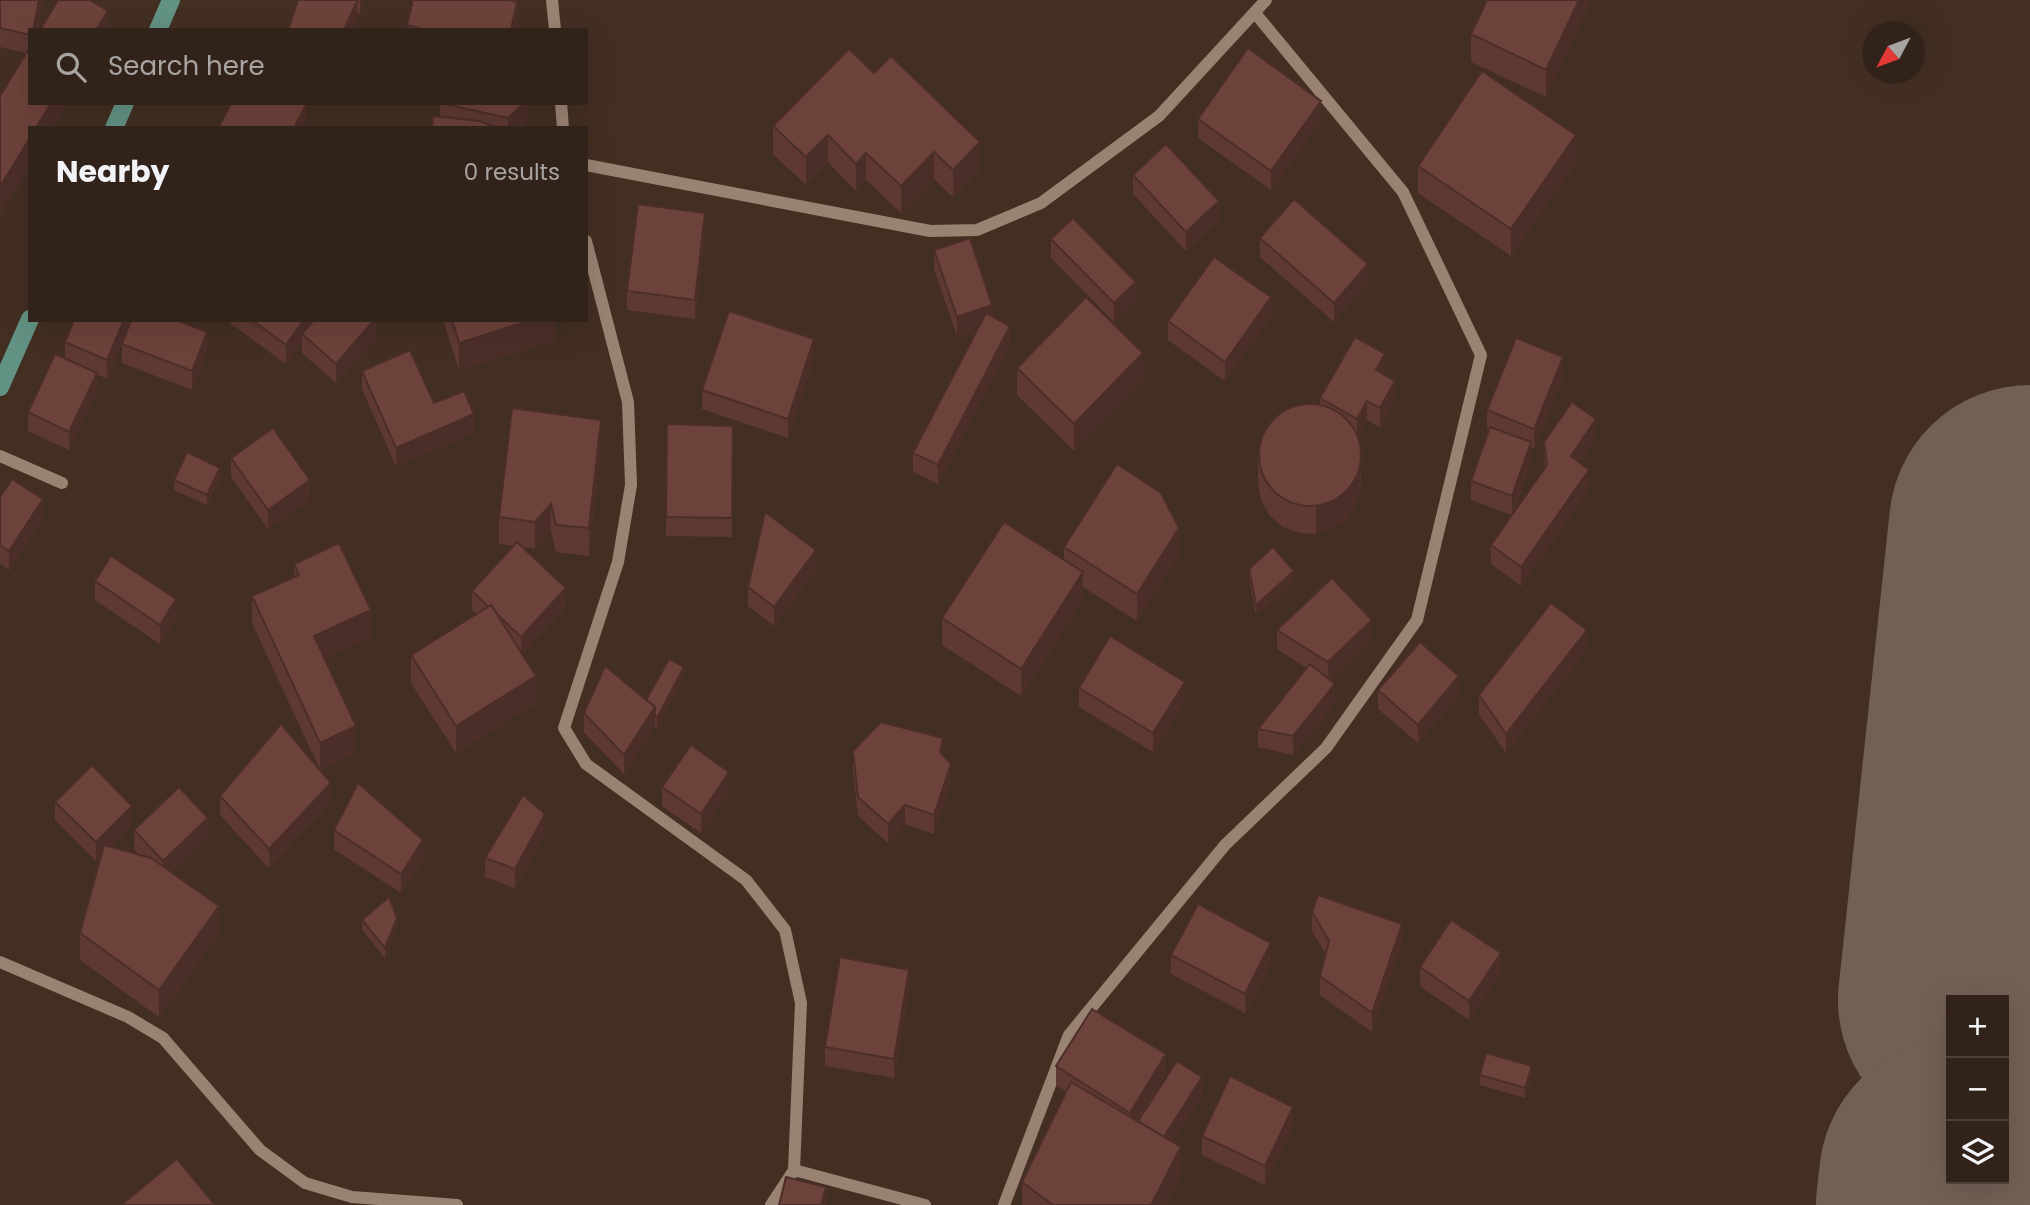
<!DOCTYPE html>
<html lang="en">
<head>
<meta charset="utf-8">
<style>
  body { margin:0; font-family:Poppins,sans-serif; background:#3d2f27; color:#f1f3f6 }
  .controls { position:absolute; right:21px; bottom:21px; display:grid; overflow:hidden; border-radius:0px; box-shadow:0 7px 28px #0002 }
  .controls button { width:63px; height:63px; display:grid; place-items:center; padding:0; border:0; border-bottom:2px solid #4d4039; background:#32231a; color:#f1f3f6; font:35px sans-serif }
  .compass { position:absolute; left:1862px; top:21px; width:63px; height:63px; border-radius:50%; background:#32231a; box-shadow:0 7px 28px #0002; rotate:229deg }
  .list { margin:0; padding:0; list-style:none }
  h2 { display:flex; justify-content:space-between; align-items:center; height:91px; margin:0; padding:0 28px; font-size:30px }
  h2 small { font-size:23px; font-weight:400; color:#a8a4a2 }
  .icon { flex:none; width:38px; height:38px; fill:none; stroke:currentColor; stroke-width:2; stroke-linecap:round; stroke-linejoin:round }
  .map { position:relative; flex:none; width:2030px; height:1205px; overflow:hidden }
  .search { position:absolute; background:#32231a; box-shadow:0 7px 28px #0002; left:28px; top:28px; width:560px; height:77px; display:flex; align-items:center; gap:18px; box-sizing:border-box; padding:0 24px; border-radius:0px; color:#a8a4a2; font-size:26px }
  .panel { position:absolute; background:#32231a; box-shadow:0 7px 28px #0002; left:28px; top:126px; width:560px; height:196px; border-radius:0px }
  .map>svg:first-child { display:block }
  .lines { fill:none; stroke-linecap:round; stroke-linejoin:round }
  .runway { stroke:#726054; stroke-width:282 }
  .minor { stroke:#9a8273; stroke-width:12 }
  .major { stroke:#629284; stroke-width:18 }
  .wall { fill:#5e3932 }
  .shaded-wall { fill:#4c2e29 }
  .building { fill:#6d423a; stroke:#4c2e29; stroke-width:2 }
</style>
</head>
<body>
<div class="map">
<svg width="2030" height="1205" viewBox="0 0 2030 1205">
  <rect width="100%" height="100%" fill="#432f22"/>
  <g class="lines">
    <!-- runway -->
    <g class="runway">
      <path d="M1979,1000L2030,526"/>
      <path d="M1957,1205L1960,1179"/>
    </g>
    <!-- minor -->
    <g class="minor">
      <path d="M552,0L555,30"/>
      <path d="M561,103L563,128"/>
      <path d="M586,165L930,231L977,230L1041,203L1159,116L1266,0"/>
      <path d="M586,241L628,402L631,485L618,562L564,728L586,764L746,880L785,930L801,1003L794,1170L771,1205"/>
      <path d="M0,456L62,483"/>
      <path d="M0,962L128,1017L163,1038L260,1150L305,1183L352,1197L457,1205"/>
      <path d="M794,1170L925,1205"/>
      <path d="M1004,1205L1069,1035L1225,845L1326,748L1417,620L1481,355L1403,192L1255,13"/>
    </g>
    <!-- major -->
    <g class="major">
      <path d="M158,30L171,0"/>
      <path d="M114,128L125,103"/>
      <path d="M0,387L30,319"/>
    </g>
  </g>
  <!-- wall -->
  <g class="wall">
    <path d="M0,0H43L37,30H30V103H68L53,128H30V165L0,214V96L26,53L0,47Z"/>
    <path d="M298,0H364L360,15L357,13V20L353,30H288Z"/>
    <path d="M1591,0L1546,97L1471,62V34Z"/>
    <path d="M407,25L517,30H407Z"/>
    <path d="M874,73L980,169L953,197L934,179L901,213L866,180L856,191L828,162L806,185L773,154V126Z"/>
    <path d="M440,103H528V118L518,128H432L440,116Z"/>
    <path d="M1198,119L1321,120L1271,190L1198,138Z"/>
    <path d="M1576,162L1511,256L1418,193V166Z"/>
    <path d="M1133,175L1219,220L1186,251L1133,194Z"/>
    <path d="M705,232L695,319L627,310V291Z"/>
    <path d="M1260,238L1368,282L1334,322L1260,257Z"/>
    <path d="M1051,239L1136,301L1114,322L1051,258Z"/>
    <path d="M934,250L992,316L1010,345L938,484L913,472V453L978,329L957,336L934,269Z"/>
    <path d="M1271,316L1225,381L1168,340V321Z"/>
    <path d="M74,320L207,351L192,390L122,363V344L125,336L107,379L97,374V392L69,450L28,431V412L65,359V342Z"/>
    <path d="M230,320H376V338L336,383L302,353V343L286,364L230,323Z"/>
    <path d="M443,320H555V340L459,370Z"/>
    <path d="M814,358L788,438L702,409V390Z"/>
    <path d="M1017,368L1143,380L1074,451L1017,395Z"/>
    <path d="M362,371L434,403L474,433L396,466L362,389Z"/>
    <path d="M1385,373L1384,375L1395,400L1380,427L1367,420L1357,438L1361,475L1360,492L1355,507L1345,521L1332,529L1316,534L1300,533L1283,527L1270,516L1261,500L1258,483V455L1320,405V398Z"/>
    <path d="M1563,376L1534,448L1531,447V461L1513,514L1545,468L1544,442L1596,438L1579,463L1589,489L1521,586L1491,564V545L1512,515L1471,500V481L1489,430L1487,429V410Z"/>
    <path d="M667,424L733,426L732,537L666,536Z"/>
    <path d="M601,447L589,556L556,552L551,531L535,549L523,547L566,607L522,654L536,703L456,753L411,683V655L477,614L472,610V591L514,546L499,544V517Z"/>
    <path d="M231,458L310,499L268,529L231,477Z"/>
    <path d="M220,478L207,505L174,490V480Z"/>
    <path d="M0,497L43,518L9,570L0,564Z"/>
    <path d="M1064,547L1179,555L1137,621L1083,587V600L1021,696L942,645V618L1064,560Z"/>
    <path d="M294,564L371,637L325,658L356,753L320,770L252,623V596L294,577Z"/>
    <path d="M816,569L774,626L748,606V587Z"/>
    <path d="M1249,569L1294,581L1256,615L1249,579Z"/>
    <path d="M95,581L176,618L160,644L95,600Z"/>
    <path d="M1277,630L1372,638L1329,680L1335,703L1293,755L1258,747V729L1307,668L1277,649Z"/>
    <path d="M1587,649L1506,753L1479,714V695Z"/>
    <path d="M684,677L657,728L655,726L624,774L584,732V713L646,700Z"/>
    <path d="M1079,688L1185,701L1153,752L1079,707Z"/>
    <path d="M1378,690L1459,695L1418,743L1378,709Z"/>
    <path d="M853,751L943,756L951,783L934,834L905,824L888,843L858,816L853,770Z"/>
    <path d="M662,787L729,791L701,833L662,806Z"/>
    <path d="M220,796L331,802L269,868L220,815Z"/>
    <path d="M55,802L132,825L110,847L139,855L134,849V830L208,837L171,872L219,934L159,1017L80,960V933L100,857L96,861L55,820Z"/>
    <path d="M334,830L423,859L401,893L334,849Z"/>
    <path d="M545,833L515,888L485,877V858Z"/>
    <path d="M1312,912L1402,943L1372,1032L1320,995V976L1326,954L1312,931Z"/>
    <path d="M362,920L397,927L385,958L362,930Z"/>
    <path d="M1171,955L1271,962L1245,1013L1171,974Z"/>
    <path d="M1420,967L1501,972L1469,1020L1420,986Z"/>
    <path d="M909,988L894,1078L825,1066V1047Z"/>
    <path d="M1056,1066L1166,1073L1137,1121H1138L1202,1096L1172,1142L1181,1174L1165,1205H1022V1182L1066,1091L1056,1085Z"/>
    <path d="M1480,1075H1532L1525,1098L1480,1085Z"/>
    <path d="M1293,1126L1265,1185L1202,1155V1136Z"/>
  </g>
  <!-- shaded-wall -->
  <g class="shaded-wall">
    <path d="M39,0H43L37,30H33Z"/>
    <path d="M360,0H364L360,15Z"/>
    <path d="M1579,0H1591L1546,97V70Z"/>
    <path d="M357,1V20L353,30H344Z"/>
    <path d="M517,2V29L511,30Z"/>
    <path d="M108,11V30H96Z"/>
    <path d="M1321,101V120L1271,190V171Z"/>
    <path d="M51,103H68L53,128H36Z"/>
    <path d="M524,103H528V118L518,128H508V118Z"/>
    <path d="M306,105V124L304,128H294Z"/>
    <path d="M828,135V162L806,185V157Z"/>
    <path d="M1576,135V162L1511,256V229Z"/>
    <path d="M30,138V165L0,214V187Z"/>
    <path d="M980,142V169L953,197V170Z"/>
    <path d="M934,152V179L901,213V186Z"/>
    <path d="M866,153V180L856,191V164Z"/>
    <path d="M1219,201V220L1186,251V232Z"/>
    <path d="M705,213V232L695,319V300Z"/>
    <path d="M1368,264V282L1334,322V303Z"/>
    <path d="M1136,282V301L1114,322V303Z"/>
    <path d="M1271,297V316L1225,381V362Z"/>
    <path d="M992,305V324L957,336V317Z"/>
    <path d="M124,320H132L107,379V360Z"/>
    <path d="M304,320H318L302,334V343L286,364V345Z"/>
    <path d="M374,320H376V338L336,383V364Z"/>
    <path d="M531,320H555V340L459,370V343Z"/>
    <path d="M1010,326V345L938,484V465Z"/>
    <path d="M207,332V351L192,390V371Z"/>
    <path d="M814,339V358L788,438V419Z"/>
    <path d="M1143,353V380L1074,451V424Z"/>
    <path d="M1385,354V373L1376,389V370Z"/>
    <path d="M1563,357V376L1534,448V429Z"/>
    <path d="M97,373V392L69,450V432Z"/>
    <path d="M1395,381V400L1380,427V408Z"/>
    <path d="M1367,401V420L1357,438V419Z"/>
    <path d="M474,414V433L396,466V448Z"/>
    <path d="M1596,419V438L1571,475V456Z"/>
    <path d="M601,420V447L589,556V528Z"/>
    <path d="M1531,442V461L1512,515V496Z"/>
    <path d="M1361,448L1360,492L1355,507L1345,521L1332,529L1316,534V507Z"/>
    <path d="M220,468V478L207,505V495Z"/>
    <path d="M1589,470V489L1521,586V567Z"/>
    <path d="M310,480V499L268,529V510Z"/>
    <path d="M43,499V518L9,570V551Z"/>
    <path d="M551,504V531L535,549V522Z"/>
    <path d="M1179,528V555L1137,621V594Z"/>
    <path d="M816,550V569L774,626V607Z"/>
    <path d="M1294,571V581L1256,615V605Z"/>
    <path d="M1083,572V600L1021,696V669Z"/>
    <path d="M566,588V607L521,656V637Z"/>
    <path d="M176,599V618L160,644V625Z"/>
    <path d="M371,610V637L314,663V636Z"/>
    <path d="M1372,620V638L1328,681V662Z"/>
    <path d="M1587,630V649L1506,753V734Z"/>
    <path d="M684,667V677L657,728V718Z"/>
    <path d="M536,676V703L456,753V726Z"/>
    <path d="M1459,676V695L1418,743V725Z"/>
    <path d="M1185,682V701L1153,752V733Z"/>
    <path d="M1335,684V703L1293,755V736Z"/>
    <path d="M655,707V726L624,774V755Z"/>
    <path d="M356,726V753L320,770V743Z"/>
    <path d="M943,738V757L940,752Z"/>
    <path d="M951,764V783L934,834V815Z"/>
    <path d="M729,772V791L701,833V814Z"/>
    <path d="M331,783V802L269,868V849Z"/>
    <path d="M905,805V824L888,843V824Z"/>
    <path d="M132,806V825L96,861V842Z"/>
    <path d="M545,814V833L515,888V869Z"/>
    <path d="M208,818V837L163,880V861Z"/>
    <path d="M423,840V859L401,893V874Z"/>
    <path d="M219,906V934L159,1017V990Z"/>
    <path d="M397,918V927L385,958V948Z"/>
    <path d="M1402,924V943L1372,1032V1013Z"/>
    <path d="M1271,943V962L1245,1013V994Z"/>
    <path d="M1501,953V972L1469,1020V1001Z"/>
    <path d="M909,970V988L894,1078V1059Z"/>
    <path d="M1166,1054V1073L1130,1131V1113Z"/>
    <path d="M1532,1066V1075L1525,1098V1088Z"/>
    <path d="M1202,1077V1096L1162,1159V1140Z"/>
    <path d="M1293,1107V1126L1265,1185V1166Z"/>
    <path d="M1181,1147V1174L1165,1205H1151Z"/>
    <path d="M826,1187V1205H821Z"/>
  </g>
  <!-- building -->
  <g class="building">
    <path d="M0,0H39L33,30H30V35L0,28Z"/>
    <path d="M58,0H90L108,11L96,30H40Z"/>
    <path d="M298,0H356L357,1L344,30H288Z"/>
    <path d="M413,0H509L517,2L511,30H425L407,25Z"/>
    <path d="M1487,0H1579L1546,70L1471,34Z"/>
    <path d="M30,47V103H51L36,128H30V138L0,187V96Z"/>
    <path d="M1248,48L1321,101L1271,171L1198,119Z"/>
    <path d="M849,49L874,73L891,56L980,142L953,170L934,152L901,186L866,153L856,164L828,135L806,157L773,126Z"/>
    <path d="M1482,71L1576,135L1511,229L1418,166Z"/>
    <path d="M231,103H303L306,105L294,128H221L219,127Z"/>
    <path d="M440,103H524L508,118Z"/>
    <path d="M433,116L480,121L497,128H432Z"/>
    <path d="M1166,144L1219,201L1186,232L1133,175Z"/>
    <path d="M1294,199L1368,264L1334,303L1260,238Z"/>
    <path d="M638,204L705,213L695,300L627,291Z"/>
    <path d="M1073,218L1136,282L1114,303L1051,239Z"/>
    <path d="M970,238L992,305L957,317L934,250Z"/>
    <path d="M1214,257L1271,297L1225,362L1168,321Z"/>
    <path d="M1086,297L1143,353L1074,424L1017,368Z"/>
    <path d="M729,311L814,339L788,419L702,390Z"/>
    <path d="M986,313L1010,326L938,465L913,453Z"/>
    <path d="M74,320H124L107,360L65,342Z"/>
    <path d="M131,320H176L207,332L192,371L122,344Z"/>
    <path d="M252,320H304L286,345Z"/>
    <path d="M314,320H374L336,364L302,334Z"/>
    <path d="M452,320H531L459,343Z"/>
    <path d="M1355,337L1385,354L1376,370L1395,381L1380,408L1367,401L1357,419L1320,398Z"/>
    <path d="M1516,338L1563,357L1534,429L1487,410Z"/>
    <path d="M410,350L434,403L464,391L474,414L396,448L362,371Z"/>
    <path d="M55,354L97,373L69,432L28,412Z"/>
    <path d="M1572,402L1596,419L1571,456L1589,470L1521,567L1491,545L1547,465L1544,442Z"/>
    <circle cx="1310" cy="455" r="51"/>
    <path d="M512,408L601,420L589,528L556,525L551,504L535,522L499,517Z"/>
    <path d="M667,424L733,426L732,518L666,517Z"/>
    <path d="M1490,427L1531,442L1512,496L1471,481Z"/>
    <path d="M273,428L310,480L268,510L231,458Z"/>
    <path d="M187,452L220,468L207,495L174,480Z"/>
    <path d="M1117,464L1161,493L1179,528L1137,594L1064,547Z"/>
    <path d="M12,479L43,499L9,551L0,545V497Z"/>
    <path d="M765,512L816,550L774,607L748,587Z"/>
    <path d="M1004,522L1083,572L1021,669L942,618Z"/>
    <path d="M517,542L566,588L521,637L497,614L491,605L489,607L472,591Z"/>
    <path d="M339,543L371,610L314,636L356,726L320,743L252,596L299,575L294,564Z"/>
    <path d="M1273,547L1294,571L1256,605L1249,569Z"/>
    <path d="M111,556L176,599L160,625L95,581Z"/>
    <path d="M1332,578L1372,620L1328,662L1277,630Z"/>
    <path d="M1551,603L1587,630L1506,734L1479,695Z"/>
    <path d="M491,605L536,676L456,726L411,655Z"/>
    <path d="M1110,636L1185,682L1153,733L1079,688Z"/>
    <path d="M1420,642L1459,676L1418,725L1378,690Z"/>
    <path d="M669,659L684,667L657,718L655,716V707L646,700Z"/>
    <path d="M1310,664L1335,684L1293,736L1258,729Z"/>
    <path d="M605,666L655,707L624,755L584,713Z"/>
    <path d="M881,722L943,738L940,752L951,764L934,815L905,805L888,824L858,797L853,751Z"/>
    <path d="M281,724L331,783L269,849L220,796Z"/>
    <path d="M691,745L729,772L701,814L662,787Z"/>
    <path d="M92,765L132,806L96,842L55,802Z"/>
    <path d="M358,783L423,840L401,874L334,830Z"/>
    <path d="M179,787L208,818L163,861L134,830Z"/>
    <path d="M523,795L545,814L515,869L485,858Z"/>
    <path d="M104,845L151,858L219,906L159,990L80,933Z"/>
    <path d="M1318,895L1402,924L1372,1013L1320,976L1329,941L1312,912Z"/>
    <path d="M389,897L397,918L385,948L362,920Z"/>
    <path d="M1198,904L1271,943L1245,994L1171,955Z"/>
    <path d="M1451,920L1501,953L1469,1001L1420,967Z"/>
    <path d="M840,957L909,970L894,1059L825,1047Z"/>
    <path d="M1092,1009L1166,1054L1130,1113L1056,1066Z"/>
    <path d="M1486,1053L1532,1066L1525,1088L1480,1075Z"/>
    <path d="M1177,1061L1202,1077L1164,1137L1138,1121Z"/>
    <path d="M1230,1076L1293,1107L1265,1166L1202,1136Z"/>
    <path d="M1071,1082L1181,1147L1151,1205H1053L1022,1182Z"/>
    <path d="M177,1159L215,1205H121Z"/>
    <path d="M786,1177L826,1187L821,1205H779Z"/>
  </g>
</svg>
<div class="controls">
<button>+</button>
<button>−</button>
<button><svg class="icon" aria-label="layers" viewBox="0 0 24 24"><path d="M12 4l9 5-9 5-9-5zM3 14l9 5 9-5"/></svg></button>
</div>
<svg class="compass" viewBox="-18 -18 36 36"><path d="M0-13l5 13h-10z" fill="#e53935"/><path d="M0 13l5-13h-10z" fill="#a8a4a2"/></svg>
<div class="search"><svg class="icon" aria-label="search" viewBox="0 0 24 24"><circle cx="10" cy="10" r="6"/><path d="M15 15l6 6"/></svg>Search here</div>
<section class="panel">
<h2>Nearby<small>0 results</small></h2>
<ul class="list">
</ul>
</section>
</div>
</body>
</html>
